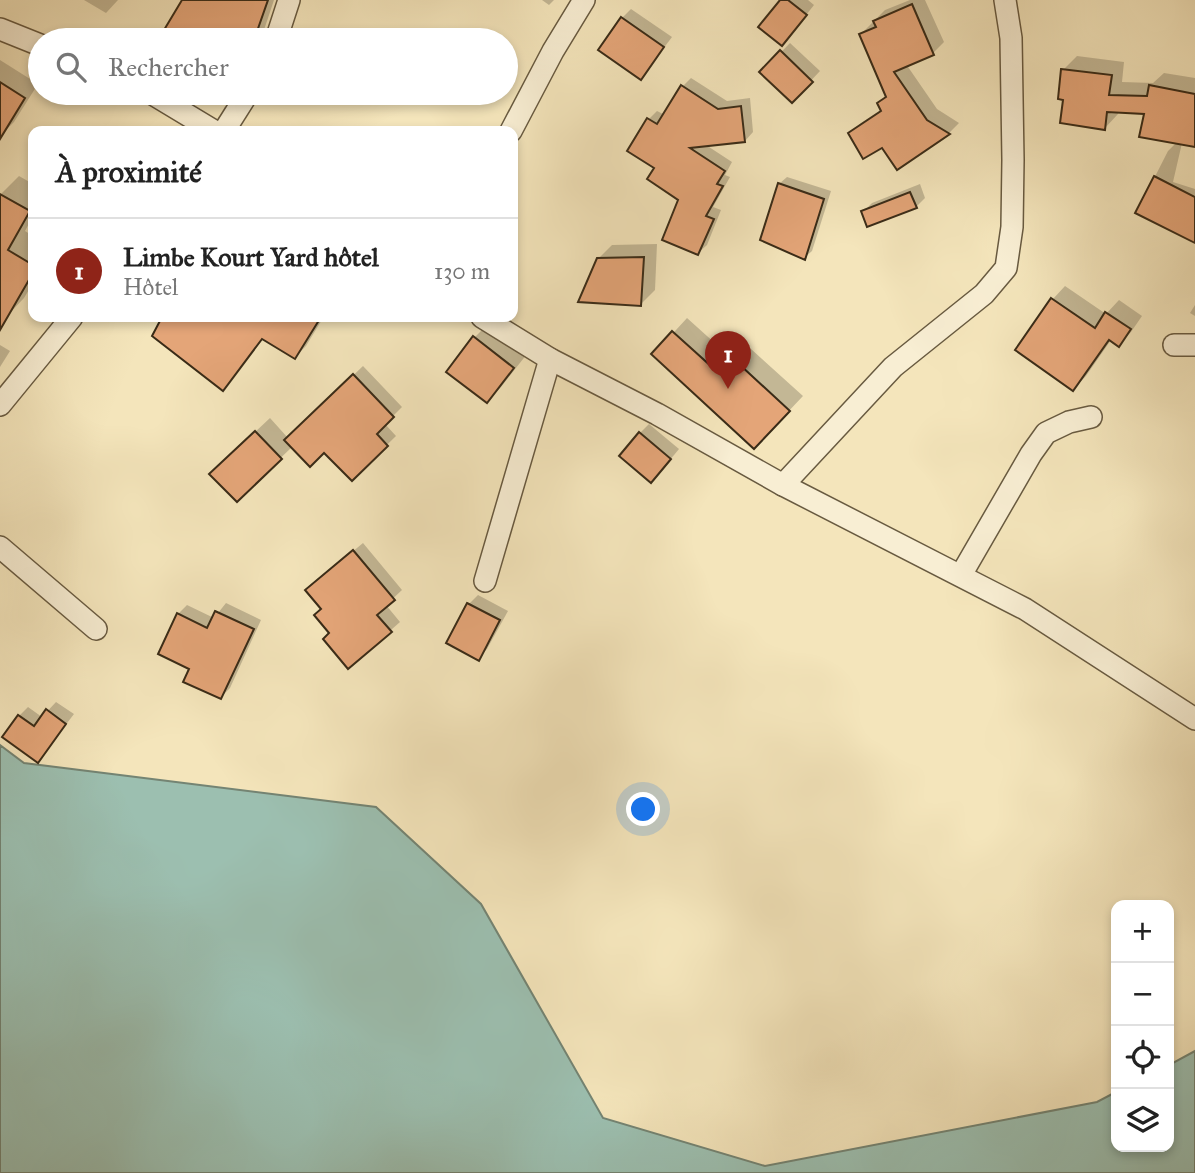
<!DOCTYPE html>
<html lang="fr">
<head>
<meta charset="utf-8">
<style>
  body { margin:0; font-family:"IM FELL Great Primer",serif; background:#f2f2f2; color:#222 }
  .controls { position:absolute; right:21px; bottom:21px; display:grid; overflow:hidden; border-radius:14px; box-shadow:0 4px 10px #0003 }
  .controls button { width:63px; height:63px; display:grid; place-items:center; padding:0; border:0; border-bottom:2px solid #e0e0e0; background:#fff; color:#222; font:35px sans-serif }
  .you { position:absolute; left:644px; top:810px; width:24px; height:24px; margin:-18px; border:5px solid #fff; border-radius:50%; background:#1a73e8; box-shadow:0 0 0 10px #1a73e833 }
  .badge { display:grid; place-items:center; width:46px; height:46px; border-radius:50%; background:#8f2418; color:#fff; font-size:23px; font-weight:700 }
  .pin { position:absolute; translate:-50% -58px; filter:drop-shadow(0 2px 4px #0008) }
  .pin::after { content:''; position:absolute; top:37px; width:24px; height:21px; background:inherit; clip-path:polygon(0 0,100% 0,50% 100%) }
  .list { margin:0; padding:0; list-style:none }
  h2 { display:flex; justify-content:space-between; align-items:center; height:91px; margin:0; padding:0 28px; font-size:30px }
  h2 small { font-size:23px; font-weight:400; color:#767676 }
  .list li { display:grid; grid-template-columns:46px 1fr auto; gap:21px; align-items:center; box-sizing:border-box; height:105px; padding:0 28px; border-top:2px solid #e0e0e0 }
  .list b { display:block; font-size:26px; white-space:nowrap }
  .list p { margin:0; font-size:23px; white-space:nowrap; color:#767676 }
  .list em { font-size:23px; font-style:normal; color:#767676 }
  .icon { flex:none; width:38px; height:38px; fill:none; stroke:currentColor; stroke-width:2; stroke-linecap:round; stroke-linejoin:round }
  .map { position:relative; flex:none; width:1195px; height:1173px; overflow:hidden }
  .search { position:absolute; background:#fff; box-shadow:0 4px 10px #0003; left:28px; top:28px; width:490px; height:77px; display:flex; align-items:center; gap:18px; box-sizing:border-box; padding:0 24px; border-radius:38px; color:#767676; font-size:26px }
  .panel { position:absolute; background:#fff; box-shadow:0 4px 10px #0003; left:28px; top:126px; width:490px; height:196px; border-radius:14px }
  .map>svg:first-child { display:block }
  .water { fill:#9cbfb0; stroke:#748473; stroke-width:2 }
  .shadow { fill:#0003 }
  .building { fill:#e4a578; stroke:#392b17; stroke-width:2 }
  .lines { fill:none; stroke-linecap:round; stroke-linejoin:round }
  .minor-casing { stroke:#685a40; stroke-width:24 }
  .minor { stroke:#f8eed3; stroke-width:21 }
</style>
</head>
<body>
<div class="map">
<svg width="1195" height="1173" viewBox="0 0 1195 1173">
  <rect width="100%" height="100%" fill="#f4e5bb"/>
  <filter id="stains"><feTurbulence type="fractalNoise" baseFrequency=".00286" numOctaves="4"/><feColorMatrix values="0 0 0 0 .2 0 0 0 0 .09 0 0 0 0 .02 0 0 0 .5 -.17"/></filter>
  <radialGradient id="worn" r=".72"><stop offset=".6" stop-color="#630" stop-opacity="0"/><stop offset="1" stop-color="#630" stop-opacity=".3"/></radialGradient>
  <!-- water -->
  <path class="water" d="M0,745L24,763L376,807L481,904L603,1118L765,1166L1097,1102L1116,1092V1147H1169V1065L1195,1051V1173H0Z"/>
  <!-- shadow -->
  <g class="shadow">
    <path d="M84,0H118L106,13Z"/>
    <path d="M184,0H274L261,39L263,40H160Z"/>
    <path d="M542,0H554L549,5Z"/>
    <path d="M782,0H808L814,5L791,34Z"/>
    <path d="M910,0H925L944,42L933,53L906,64L937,109L959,123L949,133L898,167L883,146L850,133L861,123L882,109L879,104L887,95L861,34L885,10Z"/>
    <path d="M631,9L672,37L641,78L622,18Z"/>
    <path d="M377,31L393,40H368Z"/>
    <path d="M790,43L820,71L792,101L762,72Z"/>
    <path d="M1077,56L1124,62L1122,82L1153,83L1164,73L1195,78V145L1182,143L1173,182L1195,189V242L1137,212L1168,151L1177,142L1146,112L1119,111L1118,114L1105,128L1065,99L1063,70Z"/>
    <path d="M0,60L38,84L14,122L0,136Z"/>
    <path d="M691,78L727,101L750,98L753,132L745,141L706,145L732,162L725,175L730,177L713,207L721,210L707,245L698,253L681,200L657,167L649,119L657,111L665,115L683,86Z"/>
    <path d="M217,93H230L225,98Z"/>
    <path d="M19,176L33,184V216L25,231L33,236V283L24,298L6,317L0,313V195Z"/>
    <path d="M787,177L831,191L812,251L804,258L779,184Z"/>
    <path d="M920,184L925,198L916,207L863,212L872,203Z"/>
    <path d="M657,244L655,290L641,304L598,259L612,245Z"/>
    <path d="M1065,286L1106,314L1119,300L1142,316L1131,332L1118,345L1111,340L1086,376L1073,389L1017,350L1053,299Z"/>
    <path d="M1195,305V316L1190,313Z"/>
    <path d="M164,317H327L323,318L306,346L295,357L264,338L223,389L154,335Z"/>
    <path d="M687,318L727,354L741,340L803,396L768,433L654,354Z"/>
    <path d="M488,324L527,354L501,387L487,401L474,338Z"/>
    <path d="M0,345L10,351L0,367Z"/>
    <path d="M363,366L402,407L385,424L396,436L352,479L324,450L292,447L237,500L225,460L270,418L288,438Z"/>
    <path d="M649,424L679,449L660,472L640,433Z"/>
    <path d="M363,543L402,590L386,605L400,622L349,667L332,633L316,582Z"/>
    <path d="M478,595L508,611L487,649L478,658L469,604Z"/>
    <path d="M226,603L261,620L230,688L221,697L178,614L187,605L214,618Z"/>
    <path d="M56,702L74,714L38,761L19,716L28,707L42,717Z"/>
  </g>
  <!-- building -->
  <g class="building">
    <path d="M182,0H268L254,40H158Z"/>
    <path d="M780,0H788L807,15L782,46L758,27Z"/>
    <path d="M912,4L934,55L894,72L927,120L950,134L897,170L882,148L863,159L848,133L881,111L877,103L886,97L859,34L876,27L873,21Z"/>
    <path d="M621,17L664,47L641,80L598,50Z"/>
    <path d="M780,50L813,82L792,103L759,72Z"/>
    <path d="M1061,69L1112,75L1109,95L1147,96L1149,85L1195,94V147L1139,137L1144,114L1107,112L1105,130L1060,123L1063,100L1058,99Z"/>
    <path d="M0,82L25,98L0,139Z"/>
    <path d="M681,85L718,109L741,106L745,142L690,148L725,171L717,184L723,186L706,216L714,219L698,255L662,240L678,200L647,179L654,168L627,151L647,118L657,124Z"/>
    <path d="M1154,176L1195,197V243L1135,213Z"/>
    <path d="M778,183L824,199L805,260L760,240Z"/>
    <path d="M910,192L917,208L867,227L861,211Z"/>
    <path d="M0,194L30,211L8,250L33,265V273L0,330Z"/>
    <path d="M644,257L641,306L578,302L597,258Z"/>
    <path d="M1051,298L1095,328L1105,312L1131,329L1119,347L1109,340L1073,391L1015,350Z"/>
    <path d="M162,317H321L295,359L262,339L223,391L152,336Z"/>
    <path d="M672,331L712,367L726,352L790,411L754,449L651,354Z"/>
    <path d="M473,336L514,368L487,403L446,372Z"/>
    <path d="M353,374L394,417L377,434L388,446L352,481L324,453L310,467L284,440Z"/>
    <path d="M255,431L282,459L237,502L209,474Z"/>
    <path d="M639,432L671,459L651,483L619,456Z"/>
    <path d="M353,550L395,600L377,615L392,632L348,669L323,639L329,633L314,615L321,609L305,590Z"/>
    <path d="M467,603L500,620L479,661L446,643Z"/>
    <path d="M215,611L254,629L221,699L183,682L189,669L158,654L177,613L207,628Z"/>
    <path d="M46,709L66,724L38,763L2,737L18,715L34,726Z"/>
  </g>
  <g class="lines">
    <defs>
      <g id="minor">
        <path d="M0,29L40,45"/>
        <path d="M276,40L289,0"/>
        <path d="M151,93L214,131"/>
        <path d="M224,131L248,93"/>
        <path d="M511,131L553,51L584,0"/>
        <path d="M482,317L550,359L657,414L783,485L1025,609L1195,719"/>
        <path d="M1174,345H1195"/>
        <path d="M0,405L72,317"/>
        <path d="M783,485L893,367L984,294L1006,268L1012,227L1013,160L1011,38L1005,0"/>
        <path d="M0,547L96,629"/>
        <path d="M961,575L1031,454L1046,433L1069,422L1091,417"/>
        <path d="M485,581L550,359"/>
      </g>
    </defs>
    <!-- minor casing -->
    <use href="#minor" class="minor-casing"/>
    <!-- minor -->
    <use href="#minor" class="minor"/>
  </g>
  <rect width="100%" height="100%" filter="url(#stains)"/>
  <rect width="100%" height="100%" fill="url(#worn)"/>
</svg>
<div class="controls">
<button>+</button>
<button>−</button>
<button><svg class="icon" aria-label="locate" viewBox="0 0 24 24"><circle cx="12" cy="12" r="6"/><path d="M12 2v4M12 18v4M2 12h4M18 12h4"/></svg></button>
<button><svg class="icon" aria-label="layers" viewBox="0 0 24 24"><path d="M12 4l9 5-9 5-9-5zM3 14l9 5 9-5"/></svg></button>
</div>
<div class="you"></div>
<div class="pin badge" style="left:728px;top:389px">1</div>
<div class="search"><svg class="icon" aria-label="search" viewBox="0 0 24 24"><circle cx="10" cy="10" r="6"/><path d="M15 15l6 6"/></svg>Rechercher</div>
<section class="panel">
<h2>À proximité<small></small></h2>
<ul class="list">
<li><span class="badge">1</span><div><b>Limbe Kourt Yard hôtel</b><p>Hôtel</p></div><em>130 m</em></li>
</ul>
</section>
</div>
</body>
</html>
